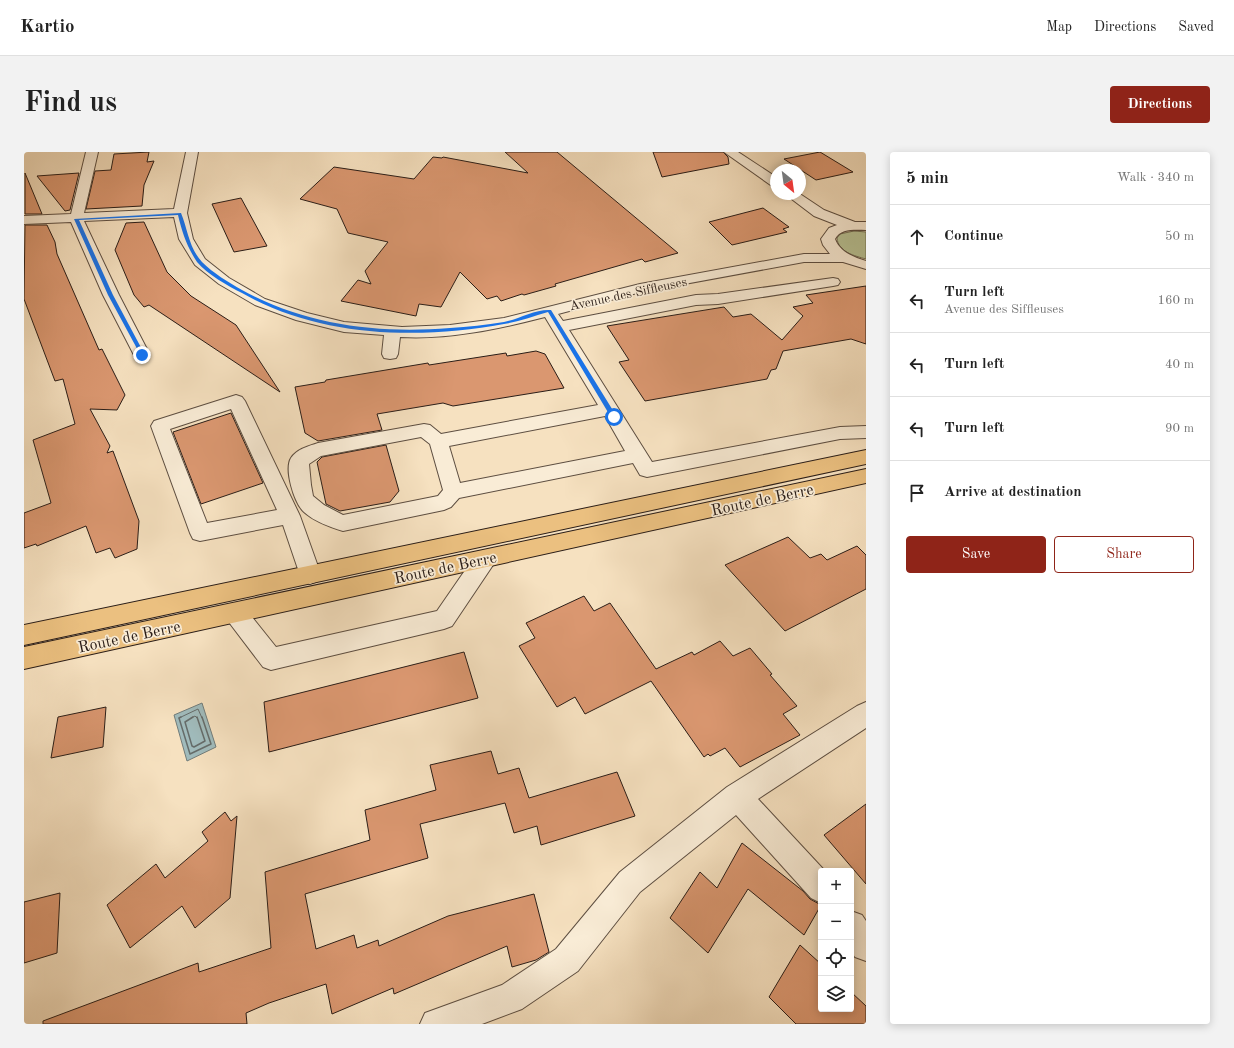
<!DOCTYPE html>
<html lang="en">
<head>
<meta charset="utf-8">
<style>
  body { margin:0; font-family:"Old Standard TT",serif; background:#f2f2f2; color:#222 }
  .controls { position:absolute; right:12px; bottom:12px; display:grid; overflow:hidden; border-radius:4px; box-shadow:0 2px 10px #0003 }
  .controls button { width:36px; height:36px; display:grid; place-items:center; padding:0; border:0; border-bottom:1px solid #e0e0e0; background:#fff; color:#222; font:20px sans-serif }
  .compass { position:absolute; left:746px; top:12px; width:36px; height:36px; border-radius:50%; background:#fff; box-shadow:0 2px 10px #0003; rotate:151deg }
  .stop { position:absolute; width:12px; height:12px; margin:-9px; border:3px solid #1a73e8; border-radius:50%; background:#fff }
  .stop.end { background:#1a73e8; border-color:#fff; box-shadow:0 1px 4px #0008 }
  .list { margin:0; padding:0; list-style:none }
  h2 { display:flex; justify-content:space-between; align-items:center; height:52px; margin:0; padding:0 16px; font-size:17px }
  h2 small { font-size:13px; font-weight:400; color:#767676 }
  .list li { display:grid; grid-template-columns:26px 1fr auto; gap:12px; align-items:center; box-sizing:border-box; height:64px; padding:0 16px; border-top:1px solid #e0e0e0 }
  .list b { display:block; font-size:15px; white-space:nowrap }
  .list p { margin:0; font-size:13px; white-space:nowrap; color:#767676 }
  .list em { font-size:13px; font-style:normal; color:#767676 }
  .actions { display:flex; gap:8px; padding:12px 16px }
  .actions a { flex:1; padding:9px 0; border:1px solid #8f2418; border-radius:4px; text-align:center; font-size:14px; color:#8f2418 }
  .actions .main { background:#8f2418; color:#fff }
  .icon { flex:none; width:22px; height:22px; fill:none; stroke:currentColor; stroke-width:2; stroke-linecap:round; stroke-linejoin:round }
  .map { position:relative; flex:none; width:842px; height:872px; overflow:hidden; border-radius:4px }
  header { display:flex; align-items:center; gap:24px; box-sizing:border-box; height:56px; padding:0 20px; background:#fff; border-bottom:1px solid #e0e0e0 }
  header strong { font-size:19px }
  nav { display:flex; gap:22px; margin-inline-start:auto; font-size:14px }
  .intro { display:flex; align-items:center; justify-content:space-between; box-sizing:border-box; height:96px; padding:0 24px }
  h1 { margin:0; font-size:28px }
  .button { padding:10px 18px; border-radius:4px; background:#8f2418; color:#fff; font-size:14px; font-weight:700 }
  main { display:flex; gap:24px; padding:0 24px }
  aside { flex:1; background:#fff; border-radius:4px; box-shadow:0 2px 10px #0003 }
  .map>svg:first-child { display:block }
  .green { fill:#b8c396; stroke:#717056 }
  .water { fill:#a0bbbc; stroke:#717c7a }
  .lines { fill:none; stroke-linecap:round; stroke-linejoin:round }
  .shore-far1 { stroke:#656c6a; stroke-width:1 }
  .shore { stroke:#656c6a; stroke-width:1.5 }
  .building { fill:#da9770; stroke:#2a1d17 }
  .minor-casing { stroke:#5d4e41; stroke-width:2 }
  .major-casing { stroke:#2a1d17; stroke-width:2 }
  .minor { fill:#f9ecd6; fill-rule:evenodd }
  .major { fill:#ebc080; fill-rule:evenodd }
  .route { fill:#1a73e8 }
  .labels { text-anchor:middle; stroke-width:3.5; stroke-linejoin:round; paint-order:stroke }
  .far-street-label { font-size:13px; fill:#2a1d17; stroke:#f9ecd6 }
  .street-label { font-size:16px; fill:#2a1d17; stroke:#f9ecd6 }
</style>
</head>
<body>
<header>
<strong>Kartio</strong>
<nav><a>Map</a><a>Directions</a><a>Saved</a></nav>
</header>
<div class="intro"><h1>Find us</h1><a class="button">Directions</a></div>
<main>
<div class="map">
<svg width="842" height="872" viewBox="0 0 842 872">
  <rect width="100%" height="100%" fill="#f6e1c0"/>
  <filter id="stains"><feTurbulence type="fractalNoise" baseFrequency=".005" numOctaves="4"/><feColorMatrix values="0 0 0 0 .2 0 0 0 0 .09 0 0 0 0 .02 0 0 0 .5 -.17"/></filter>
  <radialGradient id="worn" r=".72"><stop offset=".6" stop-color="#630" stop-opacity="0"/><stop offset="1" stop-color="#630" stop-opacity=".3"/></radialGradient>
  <!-- green -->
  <path class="green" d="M830,79L842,80V107C831,104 814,100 813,86L816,82Z"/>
  <!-- water -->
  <path class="water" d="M178,551L192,595L163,609L150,563Z"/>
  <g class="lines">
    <!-- shore-far1 -->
    <g class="shore-far1">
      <path d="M155,566L174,557L178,566"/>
      <path d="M167,566L171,564L173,566"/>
    </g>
    <!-- shore -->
    <g class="shore">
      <path d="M157,565L155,566L166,602L187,592L178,565"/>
      <path d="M169,565L161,570L168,594L170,595L181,589L173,565"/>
    </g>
  </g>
  <!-- building -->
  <g class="building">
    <path d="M125,0L123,10L130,9L120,33L118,54L62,57L71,19L87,18L90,2Z"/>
    <path d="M481,0H533L654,101L621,110L618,107L531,132L532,134L500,143L498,142L477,149L473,144L463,147L436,120L417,155L395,152L392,164L317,149L334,128L347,132L341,119L364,90L324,81L313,57L276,47L310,15L390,27L409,5L418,6L419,5L504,21Z"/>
    <path d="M629,0H699L704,5L705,12L638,25Z"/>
    <path d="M796,0L829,20L792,28L760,7Z"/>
    <path d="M1,21L18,62H1Z"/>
    <path d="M55,21L46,58L41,59L13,24Z"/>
    <path d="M217,46L243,94L210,100L188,52Z"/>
    <path d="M739,56L765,75L759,77L763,80L708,93L685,70Z"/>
    <path d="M120,70L143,120L167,144L212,173L256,240L125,153L120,155L110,143L91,98L102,71Z"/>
    <path d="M1,73H23L31,90L33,102L75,198L78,197L101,243L93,258L66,257L86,294L83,301L89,299L115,369L113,397L91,406L86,396L72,401L62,374L13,394L12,392L0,396V361L27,351L9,288L51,272L39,227L31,229L0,147Z"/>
    <path d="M842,134V192L827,187L759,199L752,217L747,218L743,227L621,249L595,210L605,208L583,174L700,155L709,165L727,162L758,188L779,164L769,155L789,151L782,143Z"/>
    <path d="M512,199L521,202L540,236L429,254L419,251L353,262L358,278L294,289L281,281L271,235L301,230L302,228L404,211L405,213L482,201L483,204Z"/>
    <path d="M207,261L239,331L177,352L149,280Z"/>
    <path d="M362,293L375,339L366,350L316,359L302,352L293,310L298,305Z"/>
    <path d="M764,385L786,406L797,402L803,408L833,394L842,403V437L761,479L701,413Z"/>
    <path d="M560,444L570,459L586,451L632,517L668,500L670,503L696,489L709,504L726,496L748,522L746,523L773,554L759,562L776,583L716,615L701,596L686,604L684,602L680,605L627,529L561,562L551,545L533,555L495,494L511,486L502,471Z"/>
    <path d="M440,500L454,546L245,600L240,550Z"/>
    <path d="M82,555L79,595L27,606L34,565Z"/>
    <path d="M467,599L474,622L495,616L505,646L593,620L611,664L517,693L513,674L490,681L481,651L396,672L404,706L281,742L292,797L330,783L333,796L354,788L355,794L424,764L510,742L525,800L512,808L488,815L483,794L370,842L369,836L308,862L302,832L245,851L222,861L223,872H19V869L174,811L175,820L247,796L241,720L346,688L341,658L412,638L406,613Z"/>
    <path d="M842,652V732L800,683Z"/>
    <path d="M201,660L207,669L213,664L206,746L171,776L158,754L106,796L83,753L132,712L141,726L184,689L178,680Z"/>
    <path d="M718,691L779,739L786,747L797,753L780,783L724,737L684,801L646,766L676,720L693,736Z"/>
    <path d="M36,741L33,801L0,811V750Z"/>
    <path d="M776,793L797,812V857H827V840L842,854V872H772L745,845Z"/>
  </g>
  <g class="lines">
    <defs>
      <g id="minor">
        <path d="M62,0H74L60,61L150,57L162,0H174L163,61L169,87L181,107L205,126L241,147L283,161L320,170L378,175L426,173L480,166L616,132L780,102H806L799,93L797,87L805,76L813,73L790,64L761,42H776L800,58L831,70H842V78C831,78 817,76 811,87C816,100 829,105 842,109V117L819,110H780L617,140L534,162L539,169L672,143L694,142L809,126L814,127L816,130L814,133L809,134L694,152L672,153L545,178L628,310L816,275L842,274V286L816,287L623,325L616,323L609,311L435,346L427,355L420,358L319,379C306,375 291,370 280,360C270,351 260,317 267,306C273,297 285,294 294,291L400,272L406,273L417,282L574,253L521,165C475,177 423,188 376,185L374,202L372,206L366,207L360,206L358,202L360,183L320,180L272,168L231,153L195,132L171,113L155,87L150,65L60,69L95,143L126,203L124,207L118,208L112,207L79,143L47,70L0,72V64L47,62ZM581,264L601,299L436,331L425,294ZM397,285L406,292L419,338L414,344L319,363L300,353L289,344L287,333L285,312L297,304Z"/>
        <path d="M700,0H714L752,25V35L748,34Z"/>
        <path d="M212,243L218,245L221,249L276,364L297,423L294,429L286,432L278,429L259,373L176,389L169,387L166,381L127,274L130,269ZM207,257L253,358L183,371L146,277Z"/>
        <path d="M461,398L469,401L472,407L469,413L428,474L420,477L247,518L239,515L204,469L201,462L204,455L212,452L220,455L252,495L413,459L453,401Z"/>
        <path d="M842,550V576L734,647L801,719H797V751L787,746L712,663L616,740L554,819L498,857L458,872H396L401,861L478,833L532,797L596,720L703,635L833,554Z"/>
        <path d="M827,759L838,763L842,769V809L831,805L827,799Z"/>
      </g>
      <g id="major">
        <path d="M842,298V312L0,493V473Z"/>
        <path d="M842,317V331L0,517V495Z"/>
      </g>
    </defs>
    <!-- minor casing -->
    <use href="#minor" class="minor-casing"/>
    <!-- major casing -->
    <use href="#major" class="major-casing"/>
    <!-- minor -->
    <use href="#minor" class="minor"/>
    <!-- major -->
    <use href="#major" class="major"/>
  </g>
  <!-- route -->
  <path class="route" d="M157,61C164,78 165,96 178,110C189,121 204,130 218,138C281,173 355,182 426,176C444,175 462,173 480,170C495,167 511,157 527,158L593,265L588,267L524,160C509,164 495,170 480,172C394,188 295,185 218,141C204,134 183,122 173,110C163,95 158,80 154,63L55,68L89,143L121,203L117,204L84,143L50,67Z"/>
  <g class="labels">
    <!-- far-street labels -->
    <g class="far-street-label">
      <text transform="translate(604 141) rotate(-12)" y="5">Avenue des Siffleuses</text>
    </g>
    <!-- street labels -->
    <g class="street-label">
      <text transform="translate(738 347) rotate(-12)" y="6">Route de Berre</text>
      <text transform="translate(421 415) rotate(-12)" y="6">Route de Berre</text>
      <text transform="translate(105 484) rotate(-12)" y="6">Route de Berre</text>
    </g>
  </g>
  <rect width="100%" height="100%" filter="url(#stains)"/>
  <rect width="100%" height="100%" fill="url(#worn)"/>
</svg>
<div class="controls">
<button>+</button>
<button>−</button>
<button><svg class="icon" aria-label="locate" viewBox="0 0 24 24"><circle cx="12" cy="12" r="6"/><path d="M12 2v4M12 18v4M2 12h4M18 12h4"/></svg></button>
<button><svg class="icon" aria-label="layers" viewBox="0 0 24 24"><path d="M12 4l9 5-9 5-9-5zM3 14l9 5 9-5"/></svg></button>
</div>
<svg class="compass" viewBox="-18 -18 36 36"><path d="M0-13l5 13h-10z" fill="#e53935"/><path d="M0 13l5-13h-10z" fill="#767676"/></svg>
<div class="stop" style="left:590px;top:265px"></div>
<div class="stop end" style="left:118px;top:203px"></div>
</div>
<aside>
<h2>5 min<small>Walk · 340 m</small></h2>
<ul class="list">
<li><svg class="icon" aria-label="ahead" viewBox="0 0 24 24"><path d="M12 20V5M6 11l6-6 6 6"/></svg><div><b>Continue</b></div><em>50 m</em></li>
<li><svg class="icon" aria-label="left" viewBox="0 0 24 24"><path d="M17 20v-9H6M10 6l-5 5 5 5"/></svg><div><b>Turn left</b><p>Avenue des Siffleuses</p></div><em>160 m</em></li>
<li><svg class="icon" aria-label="left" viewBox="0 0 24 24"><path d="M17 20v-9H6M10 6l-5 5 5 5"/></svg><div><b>Turn left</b></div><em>40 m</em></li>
<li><svg class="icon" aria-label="left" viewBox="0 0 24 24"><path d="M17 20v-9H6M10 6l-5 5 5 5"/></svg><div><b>Turn left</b></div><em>90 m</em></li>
<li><svg class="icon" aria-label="arrive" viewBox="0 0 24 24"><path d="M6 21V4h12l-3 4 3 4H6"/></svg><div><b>Arrive at destination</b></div></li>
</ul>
<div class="actions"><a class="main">Save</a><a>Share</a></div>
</aside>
</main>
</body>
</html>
